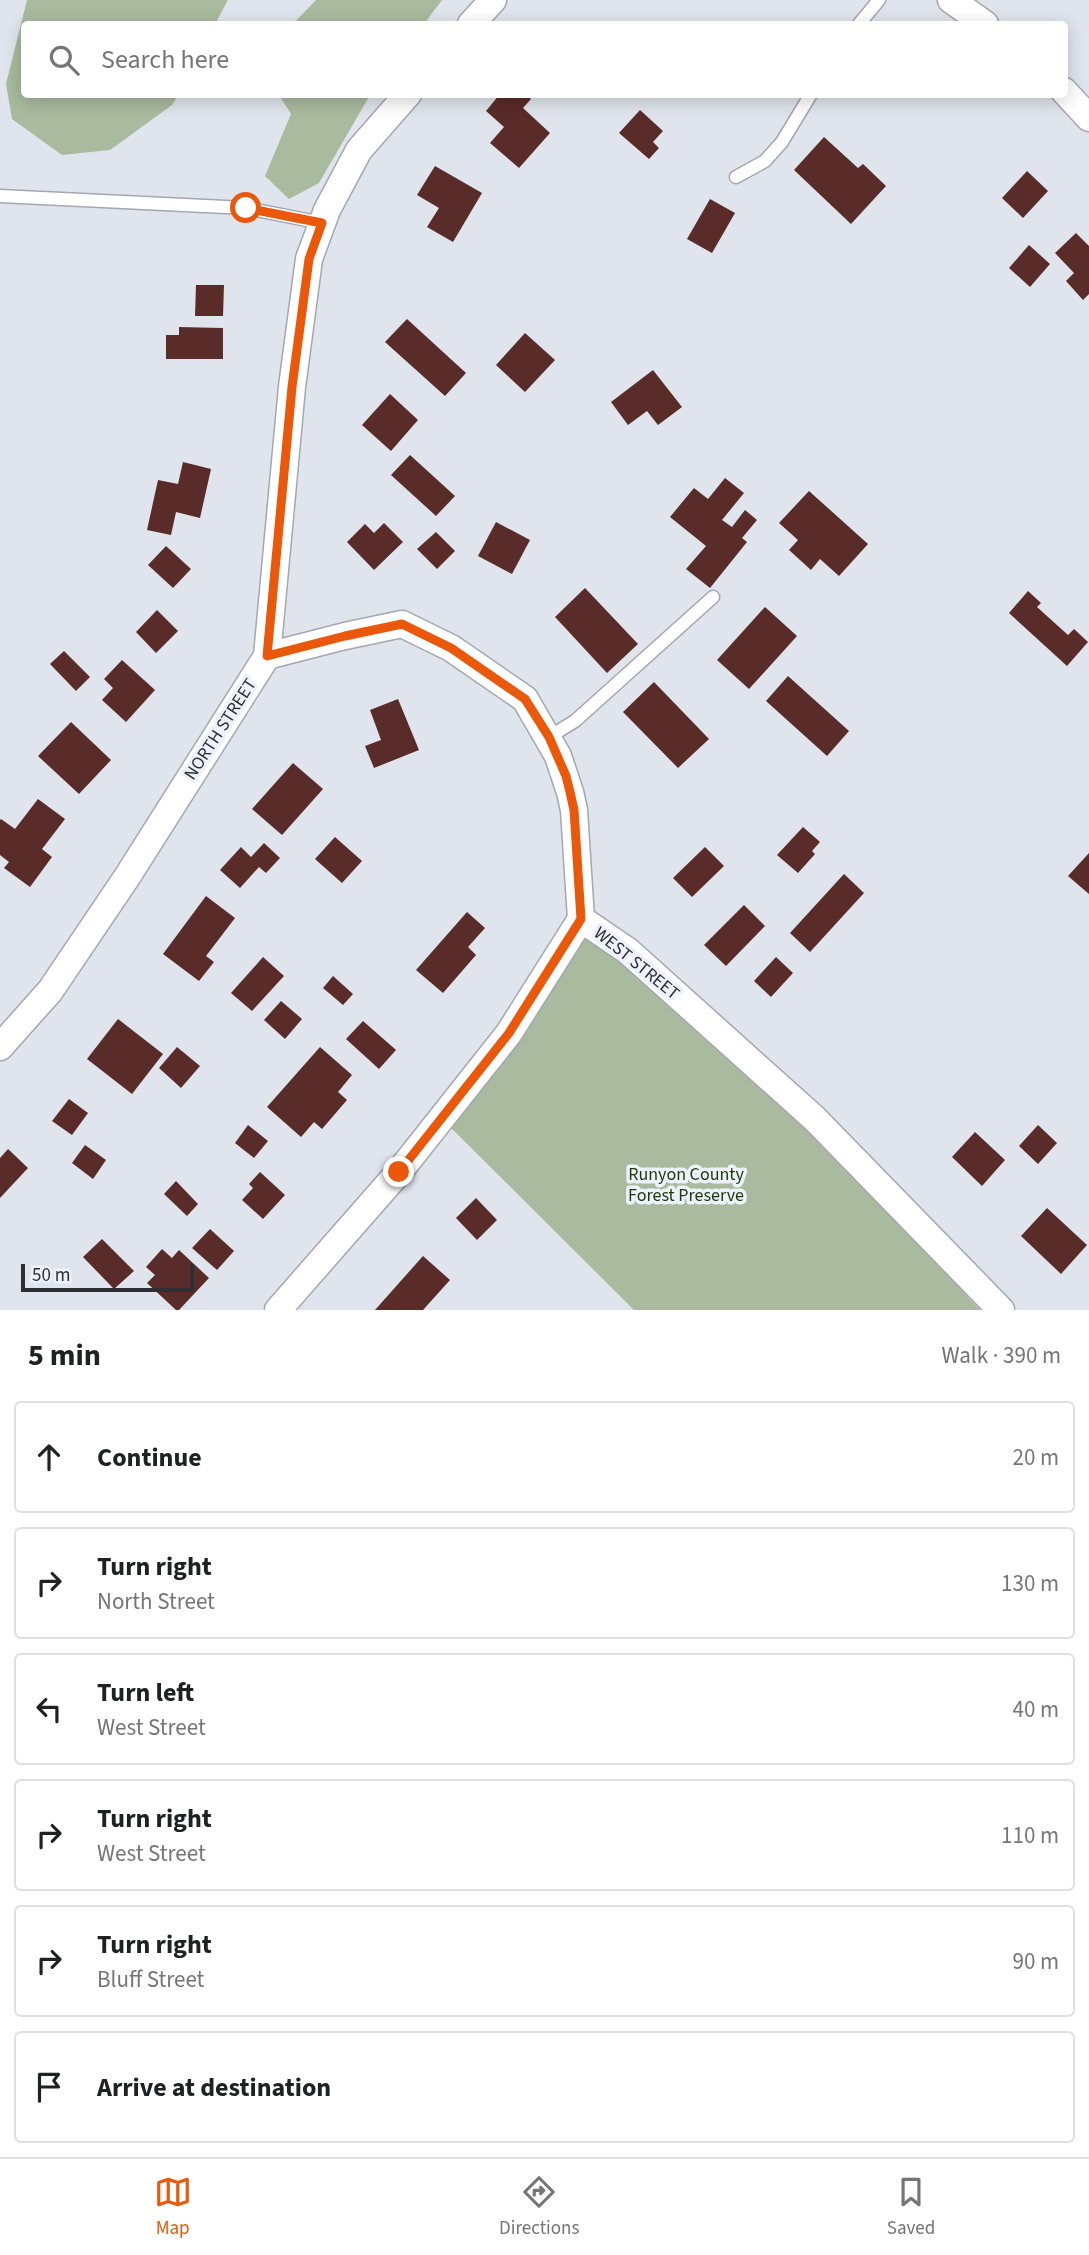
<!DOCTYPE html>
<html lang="en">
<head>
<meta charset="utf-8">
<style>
  body { margin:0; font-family:"Source Sans 3",sans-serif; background:#f2f2f2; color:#202124 }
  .scale { position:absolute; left:21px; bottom:18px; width:173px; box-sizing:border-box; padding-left:7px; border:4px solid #2d2f32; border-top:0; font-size:19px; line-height:24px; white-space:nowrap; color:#2d2f32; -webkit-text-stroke:5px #edf2fa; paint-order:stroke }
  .stop { position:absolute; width:21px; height:21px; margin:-16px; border:5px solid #ea580c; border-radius:50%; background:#fff }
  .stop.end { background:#ea580c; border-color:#fff; box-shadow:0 2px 7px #0008 }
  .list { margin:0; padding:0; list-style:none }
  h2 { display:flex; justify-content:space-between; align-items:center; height:91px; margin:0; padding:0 28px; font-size:30px }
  h2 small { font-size:23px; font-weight:400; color:#757577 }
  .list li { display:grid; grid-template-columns:46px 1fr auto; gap:21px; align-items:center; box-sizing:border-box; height:112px; margin:0 14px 14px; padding:0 14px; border:2px solid #e0e0e0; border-radius:7px }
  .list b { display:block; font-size:26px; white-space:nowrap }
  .list p { margin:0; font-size:23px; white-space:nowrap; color:#757577 }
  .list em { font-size:23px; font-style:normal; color:#757577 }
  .icon { flex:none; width:38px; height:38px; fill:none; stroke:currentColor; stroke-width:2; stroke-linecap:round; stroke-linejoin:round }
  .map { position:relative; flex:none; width:1089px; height:1310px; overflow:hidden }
  .search { position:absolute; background:#fff; box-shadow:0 4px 18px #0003; left:21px; right:21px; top:21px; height:77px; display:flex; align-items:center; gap:18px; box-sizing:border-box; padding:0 24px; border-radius:7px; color:#757577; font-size:26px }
  .sheet { height:847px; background:#fff }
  nav { display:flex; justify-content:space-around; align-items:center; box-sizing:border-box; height:98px; border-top:2px solid #e0e0e0; background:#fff; font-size:19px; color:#757577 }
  nav a { display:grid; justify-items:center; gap:4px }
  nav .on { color:#ea580c }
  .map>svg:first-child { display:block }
  .green { fill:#a9ba9e }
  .building { fill:#592b29 }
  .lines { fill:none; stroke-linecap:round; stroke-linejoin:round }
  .service-casing { stroke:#a3a7af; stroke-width:15 }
  .minor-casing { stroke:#a3a7af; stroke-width:29 }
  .service { stroke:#fff; stroke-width:12 }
  .minor { stroke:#fff; stroke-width:26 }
  .route { stroke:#ea580c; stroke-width:9 }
  .labels { text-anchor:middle; stroke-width:7; stroke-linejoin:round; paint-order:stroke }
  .street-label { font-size:18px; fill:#2d2f32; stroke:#edf2fa }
  .park-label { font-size:18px; fill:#1e3808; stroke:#edf2fa }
</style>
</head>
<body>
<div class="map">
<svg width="1089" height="1310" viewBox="0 0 1089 1310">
  <rect width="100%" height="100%" fill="#e0e5ed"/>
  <!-- green -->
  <g class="green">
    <path d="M27,0H228L215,24H24V94L178,95L172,105L110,150L62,155L12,119L6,84Z"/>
    <path d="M316,0H442L424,24H293Z"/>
    <path d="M279,95H370L319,183L289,199L265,176L291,114Z"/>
    <path d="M574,915L825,1143L980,1310H634L432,1109L502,1026Z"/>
  </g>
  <!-- building -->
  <g class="building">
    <path d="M500,94H526L531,99L523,108L550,133L519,168L490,143L504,127L486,111Z"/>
    <path d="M640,110L663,131L653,142L659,148L649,159L619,133Z"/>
    <path d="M824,137L858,168L863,164L886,186L851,224L794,170Z"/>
    <path d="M435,166L482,193L453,242L427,227L439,208L417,195Z"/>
    <path d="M1027,171L1048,191L1023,218L1002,198Z"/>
    <path d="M710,199L735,213L712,253L687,239Z"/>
    <path d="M1076,233L1089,246V294L1083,300L1066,281L1074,273L1055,253Z"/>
    <path d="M1029,245L1050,264L1030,287L1009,268Z"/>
    <path d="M196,285H224L223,316H195Z"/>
    <path d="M407,319L466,373L445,396L385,342Z"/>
    <path d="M179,327L223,328V359H166V335H179Z"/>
    <path d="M525,333L555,360L525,392L496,365Z"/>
    <path d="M653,370L682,407L658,425L647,411L628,425L611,402Z"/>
    <path d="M390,394L418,420L391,451L362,425Z"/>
    <path d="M410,455L455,496L436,516L391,475Z"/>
    <path d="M183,462L211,469L200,518L176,512L171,535L147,530L158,480L178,484Z"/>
    <path d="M725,478L744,493L722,520L732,527L745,510L757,520L742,538L747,542L710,588L686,569L706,546L670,517L694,488L708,499Z"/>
    <path d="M809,491L868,544L839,576L820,559L811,570L789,550L798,540L779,523Z"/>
    <path d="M496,522L530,540L512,574L478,556Z"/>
    <path d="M384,523L403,542L374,570L347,542L365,524L374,533Z"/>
    <path d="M436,532L455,551L437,569L417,549Z"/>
    <path d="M166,546L191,569L173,588L148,565Z"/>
    <path d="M585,588L638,644L607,673L555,617Z"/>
    <path d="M1028,591L1041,603L1037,607L1068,635L1074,629L1088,642L1067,666L1009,613Z"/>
    <path d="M765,607L797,636L749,689L717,660Z"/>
    <path d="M157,610L178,631L156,653L136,632Z"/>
    <path d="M64,651L90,677L76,691L50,664Z"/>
    <path d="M122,660L155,690L126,722L102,700L113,688L104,679Z"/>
    <path d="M788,676L849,731L827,756L766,701Z"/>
    <path d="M654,682L709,739L678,768L623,712Z"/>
    <path d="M398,699L419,750L374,768L365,746L381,740L370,710Z"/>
    <path d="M71,722L111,760L79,794L38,756Z"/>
    <path d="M293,763L323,789L282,835L252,809Z"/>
    <path d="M38,799L65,819L42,849L52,857L30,887L4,868L9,862L0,855V820L1,819L15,829Z"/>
    <path d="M803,827L820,842L812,851L815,854L798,873L777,855Z"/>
    <path d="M335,837L362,861L342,883L315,859Z"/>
    <path d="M264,843L280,858L266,873L259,867L240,888L220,870L241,847L251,857Z"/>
    <path d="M705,847L724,866L692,897L673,878Z"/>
    <path d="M1089,853V894L1068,876Z"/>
    <path d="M844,874L864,893L810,952L790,933Z"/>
    <path d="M206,896L235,918L206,956L214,962L199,981L163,954Z"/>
    <path d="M744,905L765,926L726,966L704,945Z"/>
    <path d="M467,912L485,928L468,947L476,955L443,993L416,970Z"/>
    <path d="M263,957L284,976L252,1011L231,993Z"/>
    <path d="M776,957L793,973L771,997L754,981Z"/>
    <path d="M333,976L353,994L343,1005L323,988Z"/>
    <path d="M281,1001L302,1019L285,1039L264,1020Z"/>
    <path d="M118,1019L163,1054L132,1094L87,1059Z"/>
    <path d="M363,1021L396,1050L379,1069L346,1039Z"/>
    <path d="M177,1047L200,1066L181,1088L159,1068Z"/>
    <path d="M320,1047L352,1075L338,1092L347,1100L322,1129L314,1122L301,1137L267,1107Z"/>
    <path d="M69,1099L88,1113L72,1135L52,1121Z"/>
    <path d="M248,1125L268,1141L254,1158L235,1143Z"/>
    <path d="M1038,1125L1057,1143L1038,1164L1019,1146Z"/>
    <path d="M975,1132L1005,1160L982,1186L952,1157Z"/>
    <path d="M85,1145L106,1160L93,1179L72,1163Z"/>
    <path d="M8,1149L28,1168L0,1198V1158Z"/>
    <path d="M260,1172L285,1195L263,1219L242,1200L253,1188L249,1184Z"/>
    <path d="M176,1181L198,1204L187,1216L164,1194Z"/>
    <path d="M476,1198L497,1220L477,1240L456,1218Z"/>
    <path d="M1047,1208L1087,1245L1061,1274L1021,1236Z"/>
    <path d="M210,1229L234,1251L217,1270L192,1248Z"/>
    <path d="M102,1239L134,1271L114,1289L83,1257Z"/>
    <path d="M162,1249L172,1258L179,1250L209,1278L179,1310H176L147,1283L155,1275L146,1267Z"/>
    <path d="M423,1256L450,1280L423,1310H375Z"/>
  </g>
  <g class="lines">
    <defs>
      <g id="service">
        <path d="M859,24L879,0"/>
        <path d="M736,177L765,161L782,142L811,94"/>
        <path d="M0,196L246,208L322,223"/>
        <path d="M549,737L575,721L713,597"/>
      </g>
      <g id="minor">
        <path d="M951,0L985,24"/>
        <path d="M471,24L493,0"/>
        <path d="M1064,91L1089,118"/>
        <path d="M267,656L345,636L402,624L451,648L525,699L558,756L570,792L574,810L581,919L628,951L815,1119L1001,1310"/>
        <path d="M0,1047L50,991L127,877L267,656L292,387L309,259L327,210L359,150L408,94"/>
        <path d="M278,1310L399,1172L509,1033L581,919"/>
      </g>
    </defs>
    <!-- service casing -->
    <use href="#service" class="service-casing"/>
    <!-- minor casing -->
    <use href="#minor" class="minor-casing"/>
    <!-- service -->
    <use href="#service" class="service"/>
    <!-- minor -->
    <use href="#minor" class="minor"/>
  </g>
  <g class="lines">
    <!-- route -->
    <path class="route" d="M246,208L322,223L309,259L292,387L267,656L345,636L402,624L451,648L525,699L549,737L566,776L570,792L574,810L581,919L509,1033L399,1172"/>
  </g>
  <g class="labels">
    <!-- street labels -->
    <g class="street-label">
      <text transform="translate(220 729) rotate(-57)" y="6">NORTH STREET</text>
      <text transform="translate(637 963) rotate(39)" y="6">WEST STREET</text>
    </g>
    <!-- park labels -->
    <g class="park-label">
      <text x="686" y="1180">Runyon County<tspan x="686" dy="21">Forest Preserve</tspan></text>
    </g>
  </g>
</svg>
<div class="scale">50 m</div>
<div class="stop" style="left:246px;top:208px"></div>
<div class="stop end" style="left:399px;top:1172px"></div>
<div class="search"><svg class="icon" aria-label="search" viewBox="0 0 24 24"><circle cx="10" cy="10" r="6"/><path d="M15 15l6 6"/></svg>Search here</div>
</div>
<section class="sheet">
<h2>5 min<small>Walk · 390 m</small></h2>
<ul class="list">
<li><svg class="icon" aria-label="ahead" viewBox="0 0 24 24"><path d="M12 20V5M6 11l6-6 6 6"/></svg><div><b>Continue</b></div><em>20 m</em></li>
<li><svg class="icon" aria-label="right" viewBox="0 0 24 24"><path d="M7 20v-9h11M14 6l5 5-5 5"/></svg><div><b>Turn right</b><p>North Street</p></div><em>130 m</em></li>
<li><svg class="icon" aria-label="left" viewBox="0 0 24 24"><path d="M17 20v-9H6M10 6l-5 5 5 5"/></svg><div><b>Turn left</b><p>West Street</p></div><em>40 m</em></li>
<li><svg class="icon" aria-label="right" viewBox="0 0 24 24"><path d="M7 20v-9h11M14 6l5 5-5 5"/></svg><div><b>Turn right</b><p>West Street</p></div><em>110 m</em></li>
<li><svg class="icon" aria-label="right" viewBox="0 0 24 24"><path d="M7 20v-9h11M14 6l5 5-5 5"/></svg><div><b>Turn right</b><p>Bluff Street</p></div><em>90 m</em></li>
<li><svg class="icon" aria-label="arrive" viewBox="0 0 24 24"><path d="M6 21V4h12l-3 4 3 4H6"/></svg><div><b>Arrive at destination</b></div></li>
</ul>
</section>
<nav>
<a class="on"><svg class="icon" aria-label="map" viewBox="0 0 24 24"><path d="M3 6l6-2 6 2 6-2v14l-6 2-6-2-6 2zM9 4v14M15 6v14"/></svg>Map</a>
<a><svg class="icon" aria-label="directions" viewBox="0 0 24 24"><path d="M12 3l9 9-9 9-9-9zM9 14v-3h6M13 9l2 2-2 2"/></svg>Directions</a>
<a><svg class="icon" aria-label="saved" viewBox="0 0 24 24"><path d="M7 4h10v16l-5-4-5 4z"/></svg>Saved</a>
</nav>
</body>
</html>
